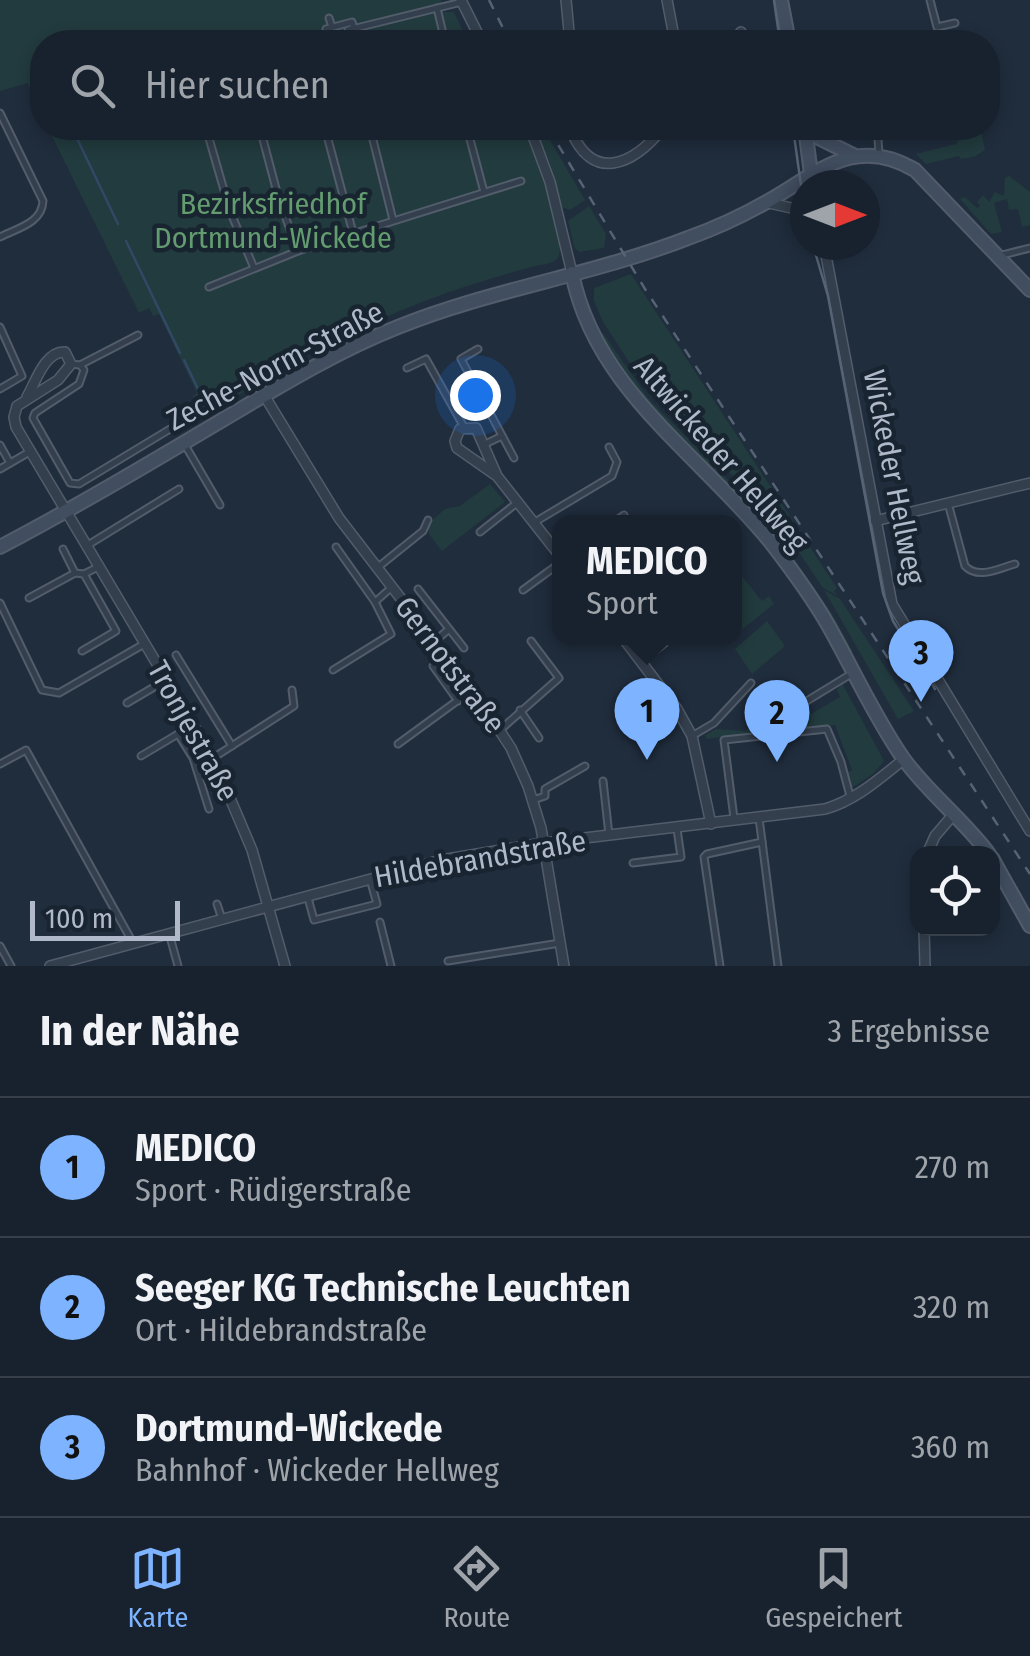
<!DOCTYPE html>
<html lang="de">
<head>
<meta charset="utf-8">
<style>
  body { margin:0; font-family:"Fira Sans Condensed",sans-serif; background:#252f3a; color:#f1f3f6 }
  .controls { position:absolute; right:30px; bottom:30px; display:grid; overflow:hidden; border-radius:20px; box-shadow:0 5px 15px #0003 }
  .controls button { width:90px; height:90px; display:grid; place-items:center; padding:0; border:0; border-bottom:2px solid #363f4a; background:#18222e; color:#f1f3f6; font:50px sans-serif }
  .compass { position:absolute; left:790px; top:170px; width:90px; height:90px; border-radius:50%; background:#18222e; box-shadow:0 5px 15px #0003; rotate:90deg }
  .scale { position:absolute; left:30px; bottom:25px; width:150px; box-sizing:border-box; padding-left:10px; border:5px solid #afb9c9; border-top:0; font-size:28px; line-height:35px; white-space:nowrap; color:#afb9c9; -webkit-text-stroke:8px #192431; paint-order:stroke }
  .you { position:absolute; left:475px; top:395px; width:35px; height:35px; margin:-25px; border:8px solid #fff; border-radius:50%; background:#1a73e8; box-shadow:0 0 0 15px #1a73e833 }
  .badge { display:grid; place-items:center; width:65px; height:65px; border-radius:50%; background:#7db3ff; color:#111; font-size:32px; font-weight:700 }
  .pin { position:absolute; translate:-50% -82px; filter:drop-shadow(0 2px 5px #0008) }
  .pin::after { content:''; position:absolute; top:52px; width:35px; height:30px; background:inherit; clip-path:polygon(0 0,100% 0,50% 100%) }
  .popup { position:absolute; left:552px; top:515px; width:190px; height:130px; box-sizing:border-box; display:grid; place-content:center; border-radius:20px; background:#18222e; filter:drop-shadow(0 2px 8px #0005); font-size:32px; white-space:nowrap; color:#9fa4aa }
  .popup b { font-size:38px; color:#f1f3f6 }
  .popup::after { content:''; position:absolute; left:50%; top:100%; margin-left:-20px; border:20px solid transparent; border-top-color:#18222e }
  .list { margin:0; padding:0; list-style:none }
  h2 { display:flex; justify-content:space-between; align-items:center; height:130px; margin:0; padding:0 40px; font-size:42px }
  h2 small { font-size:32px; font-weight:400; color:#9fa4aa }
  .list li { display:grid; grid-template-columns:65px 1fr auto; gap:30px; align-items:center; box-sizing:border-box; height:140px; padding:0 40px; border-top:2px solid #363f4a }
  .list b { display:block; font-size:38px; white-space:nowrap }
  .list p { margin:0; font-size:32px; white-space:nowrap; color:#9fa4aa }
  .list em { font-size:32px; font-style:normal; color:#9fa4aa }
  .icon { flex:none; width:55px; height:55px; fill:none; stroke:currentColor; stroke-width:2; stroke-linecap:round; stroke-linejoin:round }
  .map { position:relative; flex:none; width:1030px; height:966px; overflow:hidden }
  .search { position:absolute; background:#18222e; box-shadow:0 5px 15px #0003; left:30px; right:30px; top:30px; height:110px; display:flex; align-items:center; gap:25px; box-sizing:border-box; padding:0 35px; border-radius:40px; color:#9fa4aa; font-size:38px }
  .sheet { height:550px; background:#18222e }
  nav { display:flex; justify-content:space-around; align-items:center; box-sizing:border-box; height:140px; border-top:2px solid #363f4a; background:#18222e; font-size:28px; color:#9fa4aa }
  nav a { display:grid; justify-items:center; gap:5px }
  nav .on { color:#7db3ff }
  .map>svg:first-child { display:block }
  .green { fill:#223b3e }
  .lines { fill:none; stroke-linecap:round; stroke-linejoin:round }
  .stream { stroke:#314866; stroke-width:2.5 }
  .service-casing { stroke:#525c6b; stroke-width:9 }
  .minor-casing { stroke:#525c6b; stroke-width:12 }
  .secondary-casing { stroke:#525c6b; stroke-width:16 }
  .service { stroke:#343f4d; stroke-width:5 }
  .minor { stroke:#343f4d; stroke-width:9 }
  .secondary { stroke:#414e60; stroke-width:12 }
  .tram { stroke:#556374; stroke-width:2.5 }
  .rail { stroke:#556374; stroke-width:2.5; stroke-dasharray:10 10; stroke-linecap:butt }
  .labels { text-anchor:middle; stroke-width:9; stroke-linejoin:round; paint-order:stroke }
  .park-label { font-size:30px; fill:#639c6f; stroke:#192431 }
  .street-label { font-size:30px; fill:#afb9c9; stroke:#192431 }
</style>
</head>
<body>
<div class="map">
<svg width="1030" height="966" viewBox="0 0 1030 966">
  <rect width="100%" height="100%" fill="#202d3d"/>
  <!-- green -->
  <g class="green">
    <path d="M0,0H441L443,12H454L467,39H475L477,42H42V115L28,83L0,91Z"/>
    <path d="M48,128H525C536,144 570,245 557,259C552,264 541,265 535,266C505,274 476,283 446,293C361,323 283,369 206,414L192,397L197,393L159,314L153,316L149,308L139,313Z"/>
    <path d="M534,128H543L585,200L570,210L561,207L550,163Z"/>
    <path d="M965,128H980L985,150L974,157L961,159L959,156L926,164L916,154L956,144Z"/>
    <path d="M1009,176L1030,192V225L1022,227L1018,209L1009,210L1007,199L994,203L1002,232L991,234L960,199L965,197L977,208L980,206L977,202L983,195L989,202L995,192L1004,196L1005,178Z"/>
    <path d="M589,206L606,234L604,248L579,252L574,247L568,221Z"/>
    <path d="M631,274L837,588L834,591L838,596L823,588L798,551L748,491L680,423L637,374L603,322L594,301V288Z"/>
    <path d="M603,333L648,398L735,487L781,540L831,612L853,652L850,653L753,512L644,401L600,334Z"/>
    <path d="M490,484L505,502L442,551L429,534V523L445,509L460,506Z"/>
    <path d="M741,575L762,601L769,596L774,604L735,635V581Z"/>
    <path d="M824,590L840,599L914,711L898,719Z"/>
    <path d="M767,621L785,646L752,674L735,649Z"/>
    <path d="M842,683L884,761L873,774L853,787L850,785L848,772L852,770L835,725L789,728L707,739L705,735L716,729L745,731L774,708L784,721L790,717L794,724L840,697L837,690Z"/>
  </g>
  <g class="lines">
    <!-- stream -->
    <g class="stream">
      <path d="M72,128L118,224"/>
      <path d="M126,241L180,353"/>
      <path d="M184,360L198,389"/>
    </g>
    <defs>
      <g id="service">
        <path d="M930,0L937,27L955,23"/>
        <path d="M437,8L445,42"/>
        <path d="M329,18L332,27"/>
        <path d="M348,30L462,2"/>
        <path d="M330,42L326,29L352,22L354,28"/>
        <path d="M350,42L353,39L351,29"/>
        <path d="M466,42H473"/>
        <path d="M0,113L43,201C42,223 18,228 0,237"/>
        <path d="M206,128L230,211L254,268"/>
        <path d="M260,128L279,200L298,251"/>
        <path d="M325,128L353,233"/>
        <path d="M370,128L393,220"/>
        <path d="M467,128L484,192"/>
        <path d="M873,128L878,139L879,155"/>
        <path d="M1002,255L1030,248"/>
        <path d="M209,287L298,251L521,181"/>
        <path d="M0,327L22,376L0,389"/>
        <path d="M478,349L461,359L514,458"/>
        <path d="M71,364L80,365L138,335"/>
        <path d="M80,365L84,370L79,384L35,413L33,418L70,483L79,484L175,426"/>
        <path d="M407,368L426,359L464,427"/>
        <path d="M0,445L10,463"/>
        <path d="M185,445L220,505"/>
        <path d="M483,445L502,436"/>
        <path d="M0,469L31,451"/>
        <path d="M948,503L965,566C979,580 999,568 1015,564"/>
        <path d="M535,522L612,476L617,462L609,447"/>
        <path d="M614,522L624,515"/>
        <path d="M480,532L518,502"/>
        <path d="M88,545L179,489"/>
        <path d="M336,547L375,602L392,587"/>
        <path d="M63,549L75,573"/>
        <path d="M377,568L423,531L428,520"/>
        <path d="M418,589L464,648"/>
        <path d="M523,590L560,563"/>
        <path d="M29,598L75,573L84,574L98,567"/>
        <path d="M0,603L42,690L59,693L144,644"/>
        <path d="M435,641L449,629"/>
        <path d="M82,651L116,631L84,574"/>
        <path d="M176,655L232,746"/>
        <path d="M641,661L664,644"/>
        <path d="M433,666L458,701"/>
        <path d="M333,670L391,634L375,602"/>
        <path d="M127,703L166,680"/>
        <path d="M520,710L539,738"/>
        <path d="M792,710L851,674"/>
        <path d="M500,730L559,678L531,641"/>
        <path d="M178,734L193,758L209,809"/>
        <path d="M692,736L714,723L751,683"/>
        <path d="M398,744L472,690"/>
        <path d="M141,756L193,725"/>
        <path d="M213,758L294,706L292,690"/>
        <path d="M0,764L26,750L133,943"/>
        <path d="M603,781L609,835"/>
        <path d="M533,800L545,796V789L585,766"/>
        <path d="M734,818L724,740L827,729L841,762L850,796"/>
        <path d="M759,818L778,966"/>
        <path d="M633,863L681,857L677,829"/>
        <path d="M308,898L314,920L377,904L370,879"/>
        <path d="M217,904L222,919"/>
        <path d="M380,922L391,966"/>
        <path d="M169,933L178,966"/>
        <path d="M0,946L11,966"/>
        <path d="M448,961L560,943"/>
        <path d="M720,966L704,857L707,854L762,842"/>
      </g>
      <g id="minor">
        <path d="M461,0L482,42"/>
        <path d="M566,0L570,42"/>
        <path d="M667,0L675,42"/>
        <path d="M732,42L741,32"/>
        <path d="M530,128L550,182L572,273"/>
        <path d="M570,128C592,185 634,164 663,128"/>
        <path d="M769,203L805,211"/>
        <path d="M824,245L892,604L1030,831"/>
        <path d="M264,395L339,518L485,708L511,748L528,786L541,828L564,966"/>
        <path d="M27,397C36,381 45,351 65,352L71,364L58,380L17,406L14,417L16,427L213,758L252,850L285,966"/>
        <path d="M497,476L457,448L455,441L460,429L476,428L497,476L560,556"/>
        <path d="M875,521L1030,483"/>
        <path d="M623,638L677,709L692,736L711,824"/>
        <path d="M927,854L935,836L953,815"/>
        <path d="M924,928L925,966"/>
        <path d="M50,966L441,860L543,843L825,809C856,800 879,779 904,759"/>
      </g>
      <g id="secondary">
        <path d="M781,0L789,42"/>
        <path d="M805,128L811,174"/>
        <path d="M807,128L815,136L853,155"/>
        <path d="M572,273C595,390 702,456 772,544C792,570 812,597 828,625C853,669 874,716 903,758C928,793 963,819 989,854"/>
        <path d="M0,547C76,507 150,463 224,419C280,386 337,351 398,327C492,289 593,275 688,238C716,228 744,215 770,200C820,171 856,135 915,170L1030,290"/>
        <path d="M992,858L1030,926"/>
      </g>
    </defs>
    <!-- service casing -->
    <use href="#service" class="service-casing"/>
    <!-- minor casing -->
    <use href="#minor" class="minor-casing"/>
    <!-- secondary casing -->
    <use href="#secondary" class="secondary-casing"/>
    <!-- service -->
    <use href="#service" class="service"/>
    <!-- minor -->
    <use href="#minor" class="minor"/>
    <!-- secondary -->
    <use href="#secondary" class="secondary"/>
    <!-- tram -->
    <g class="tram">
      <path d="M774,0L780,42"/>
      <path d="M793,128L805,214"/>
      <path d="M813,245L828,296L883,593L893,621L935,689"/>
    </g>
    <!-- rail -->
    <g class="rail">
      <path d="M489,0L510,42"/>
      <path d="M548,128L645,289L1030,874"/>
    </g>
  </g>
  <g class="labels">
    <!-- park labels -->
    <g class="park-label">
      <text x="273" y="214">Bezirksfriedhof<tspan x="273" dy="34">Dortmund-Wickede</tspan></text>
    </g>
    <!-- street labels -->
    <g class="street-label">
      <text transform="translate(275 366) rotate(-28)" y="10">Zeche-Norm-Straße</text>
      <text transform="translate(721 454) rotate(49)" y="10">Altwickeder Hellweg</text>
      <text transform="translate(894 477) rotate(79)" y="10">Wickeder Hellweg</text>
      <text transform="translate(450 665) rotate(53)" y="10">Gernotstraße</text>
      <text transform="translate(193 731) rotate(61)" y="10">Tronjestraße</text>
      <text transform="translate(480 859) rotate(-10)" y="10">Hildebrandstraße</text>
    </g>
  </g>
</svg>
<div class="controls">
<button><svg class="icon" aria-label="locate" viewBox="0 0 24 24"><circle cx="12" cy="12" r="6"/><path d="M12 2v4M12 18v4M2 12h4M18 12h4"/></svg></button>
</div>
<svg class="compass" viewBox="-18 -18 36 36"><path d="M0-13l5 13h-10z" fill="#e53935"/><path d="M0 13l5-13h-10z" fill="#9fa4aa"/></svg>
<div class="scale">100 m</div>
<div class="you"></div>
<div class="pin badge" style="left:647px;top:760px">1</div>
<div class="popup"><b>MEDICO</b>Sport</div>
<div class="pin badge" style="left:777px;top:762px">2</div>
<div class="pin badge" style="left:921px;top:702px">3</div>
<div class="search"><svg class="icon" aria-label="search" viewBox="0 0 24 24"><circle cx="10" cy="10" r="6"/><path d="M15 15l6 6"/></svg>Hier suchen</div>
</div>
<section class="sheet">
<h2>In der Nähe<small>3 Ergebnisse</small></h2>
<ul class="list">
<li><span class="badge">1</span><div><b>MEDICO</b><p>Sport · Rüdigerstraße</p></div><em>270 m</em></li>
<li><span class="badge">2</span><div><b>Seeger KG Technische Leuchten</b><p>Ort · Hildebrandstraße</p></div><em>320 m</em></li>
<li><span class="badge">3</span><div><b>Dortmund-Wickede</b><p>Bahnhof · Wickeder Hellweg</p></div><em>360 m</em></li>
</ul>
</section>
<nav>
<a class="on"><svg class="icon" aria-label="map" viewBox="0 0 24 24"><path d="M3 6l6-2 6 2 6-2v14l-6 2-6-2-6 2zM9 4v14M15 6v14"/></svg>Karte</a>
<a><svg class="icon" aria-label="directions" viewBox="0 0 24 24"><path d="M12 3l9 9-9 9-9-9zM9 14v-3h6M13 9l2 2-2 2"/></svg>Route</a>
<a><svg class="icon" aria-label="saved" viewBox="0 0 24 24"><path d="M7 4h10v16l-5-4-5 4z"/></svg>Gespeichert</a>
</nav>
</body>
</html>
